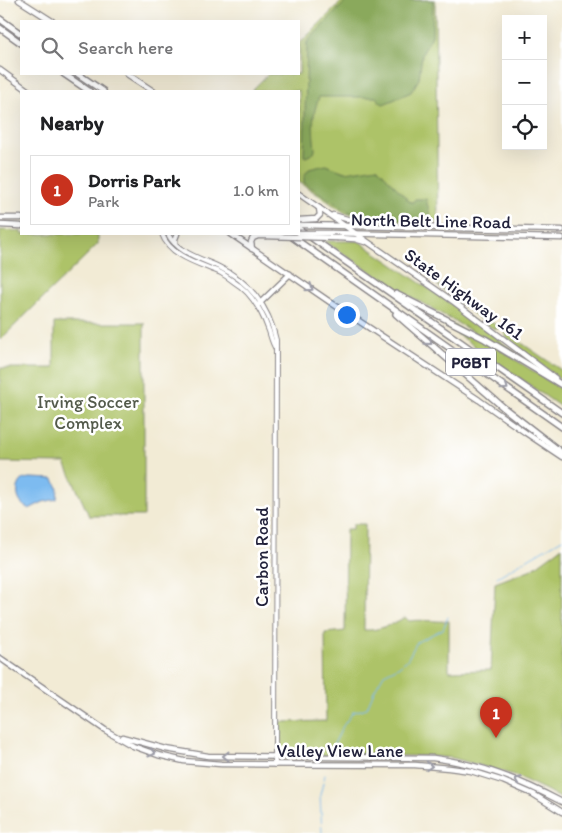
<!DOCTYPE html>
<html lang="en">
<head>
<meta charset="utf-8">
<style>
  body { margin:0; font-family:Itim,sans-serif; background:#f6f6f6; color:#202124 }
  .controls { position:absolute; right:15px; top:15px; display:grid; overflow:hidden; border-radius:0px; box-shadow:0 5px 20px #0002 }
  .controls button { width:45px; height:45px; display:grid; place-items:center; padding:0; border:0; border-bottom:1px solid #e0e0e0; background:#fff; color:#202124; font:25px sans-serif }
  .you { position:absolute; left:346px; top:314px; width:18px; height:18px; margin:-12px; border:4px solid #fff; border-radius:50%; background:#1a73e8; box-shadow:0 0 0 8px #1a73e833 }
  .badge { display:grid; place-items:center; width:32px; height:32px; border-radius:50%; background:#c8321e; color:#fff; font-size:16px; font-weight:700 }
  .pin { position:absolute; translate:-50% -41px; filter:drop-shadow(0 1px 2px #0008) }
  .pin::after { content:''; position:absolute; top:26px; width:18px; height:15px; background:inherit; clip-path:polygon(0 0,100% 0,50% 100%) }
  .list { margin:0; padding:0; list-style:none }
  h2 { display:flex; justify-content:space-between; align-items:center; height:65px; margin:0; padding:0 20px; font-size:21px }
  h2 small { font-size:16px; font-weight:400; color:#757577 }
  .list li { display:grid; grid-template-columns:32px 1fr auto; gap:15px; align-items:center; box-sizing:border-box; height:70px; margin:0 10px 10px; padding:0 10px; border:1px solid #e0e0e0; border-radius:0px }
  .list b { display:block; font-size:19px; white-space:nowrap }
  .list p { margin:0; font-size:16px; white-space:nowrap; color:#757577 }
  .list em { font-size:16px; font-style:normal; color:#757577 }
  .icon { flex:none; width:28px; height:28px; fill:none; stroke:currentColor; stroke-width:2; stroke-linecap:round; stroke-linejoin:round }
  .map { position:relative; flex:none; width:562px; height:833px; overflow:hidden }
  .search { position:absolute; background:#fff; box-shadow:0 5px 20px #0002; left:20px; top:20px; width:280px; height:55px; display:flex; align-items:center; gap:12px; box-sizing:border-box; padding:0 18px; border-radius:0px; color:#757577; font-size:19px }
  .panel { position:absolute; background:#fff; box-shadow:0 5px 20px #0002; left:20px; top:90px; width:280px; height:145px; border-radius:0px }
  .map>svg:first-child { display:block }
  .green { fill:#adc368; stroke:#687252 }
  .forest { fill:#8aa95c; stroke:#56664c }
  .water { fill:#7dbbf0; stroke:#506e96 }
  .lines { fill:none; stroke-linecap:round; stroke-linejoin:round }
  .stream { stroke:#7dbbf0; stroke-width:1 }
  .minor-casing { stroke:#8a8688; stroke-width:6 }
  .major-casing { stroke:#8a8688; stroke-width:7 }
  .highway-casing { stroke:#8a8688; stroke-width:8 }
  .minor { stroke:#fff; stroke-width:4 }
  .major { stroke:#fff; stroke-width:4.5 }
  .highway { stroke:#fff; stroke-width:5 }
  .major-bridge-casing { stroke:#8a8688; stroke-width:7; stroke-linecap:butt }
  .major-bridge { stroke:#fff; stroke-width:4.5 }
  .oneway { stroke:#9c9ca7 }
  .labels { text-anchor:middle; stroke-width:5; stroke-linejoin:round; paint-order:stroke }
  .shield { fill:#fff; stroke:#646476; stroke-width:1 }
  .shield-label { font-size:16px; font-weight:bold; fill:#22223b }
  .street-label { font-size:18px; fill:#22223b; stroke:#fff }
  .park-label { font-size:18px; fill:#535a4b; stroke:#fff }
</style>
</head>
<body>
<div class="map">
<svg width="562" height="833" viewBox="0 0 562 833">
  <rect width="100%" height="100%" fill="#fff"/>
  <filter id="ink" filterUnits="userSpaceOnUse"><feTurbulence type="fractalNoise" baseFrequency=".02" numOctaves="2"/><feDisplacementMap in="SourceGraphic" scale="10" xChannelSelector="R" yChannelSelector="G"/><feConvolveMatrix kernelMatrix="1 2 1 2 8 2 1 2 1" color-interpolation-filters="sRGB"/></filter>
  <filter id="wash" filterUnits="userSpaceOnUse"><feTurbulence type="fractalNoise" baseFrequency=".0096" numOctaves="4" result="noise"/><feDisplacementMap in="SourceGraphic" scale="20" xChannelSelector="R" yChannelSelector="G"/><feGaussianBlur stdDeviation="1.12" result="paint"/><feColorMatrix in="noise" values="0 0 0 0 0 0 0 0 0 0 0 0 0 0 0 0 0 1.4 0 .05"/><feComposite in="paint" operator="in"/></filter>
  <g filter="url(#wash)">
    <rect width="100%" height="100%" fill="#f2ebd5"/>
    <!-- green -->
    <g class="green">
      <path d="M343,0H435L438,222L366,219L345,213L299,182V91H251L268,74H299V44Z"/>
      <path d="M0,230L21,231V234H98V244L0,340Z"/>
      <path d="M324,241H358L360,242L457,308L520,356L519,358L399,290Z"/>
      <path d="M435,282L437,284L500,328L496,329L490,327L438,286Z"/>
      <path d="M422,309L496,347L562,390V408Z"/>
      <path d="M54,323H144V516H89L65,463L0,462V368H54Z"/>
      <path d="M504,331L561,370L562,371V381L506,337Z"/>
      <path d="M353,524H365L364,630C378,631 394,624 405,617L409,621C422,619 436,622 449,621V671L491,670L495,583L532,569L562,547V799L546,790L514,775L453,758L427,756L278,755L279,722L326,721L325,633L345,631L346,529H353Z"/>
    </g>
    <!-- forest -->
    <g class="forest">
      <path d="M347,0H433L432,36L422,54L419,79L411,92L391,101L383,104L380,102L376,97H319C311,117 313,130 315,150L314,153L306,157L304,156L307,42Z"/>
      <path d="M326,165L345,172L377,167L410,202H413L415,199H426L430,215L427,219L366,218L347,211L304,183V176L309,169Z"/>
    </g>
    <!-- water -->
    <path class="water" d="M31,478L54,479L58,488L57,499L43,502L29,509C28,508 22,505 22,504C17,499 16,489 20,483C22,479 27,478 31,478Z"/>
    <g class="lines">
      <!-- stream -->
      <g class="stream">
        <path d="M497,577L562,539"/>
        <path d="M332,748L343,726L353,712L367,708L374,691L384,674L398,667L407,660L417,642L443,629L448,617"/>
        <path d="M322,833L320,795L325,775"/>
      </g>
    </g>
  </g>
  <g filter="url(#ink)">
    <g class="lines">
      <defs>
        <g id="minor">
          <path d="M162,234C170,257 201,264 221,273C228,277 234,282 240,286C255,298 263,314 269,331C271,337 272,343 276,349"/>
          <path d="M168,234C176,252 202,259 219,267C249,281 269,307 276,340L275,765"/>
        </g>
        <g id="major">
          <path d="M19,0L52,21"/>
          <path d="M0,70L29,91"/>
          <path d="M127,74L153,91"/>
          <path d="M299,194L454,302L555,378"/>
          <path d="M333,215L364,224"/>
          <path d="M0,218H21"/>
          <path d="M299,220L316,219L320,215L319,208"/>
          <path d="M0,225L21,226"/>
          <path d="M299,225L562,230"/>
          <path d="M331,233L562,238"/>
          <path d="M231,234L330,302L479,400L526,433L562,457"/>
          <path d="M338,238L355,239L365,242"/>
          <path d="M175,243V239L177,234"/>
          <path d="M252,249L251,242L253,238L258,236H265"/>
          <path d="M258,305L290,274"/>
          <path d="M0,658L105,730L133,746L158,755L184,761L221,764L415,765L449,768L471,771L503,781L533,794L562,812"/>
          <path d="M122,737L166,749L208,756L433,758C481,764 520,780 562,802"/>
        </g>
        <g id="highway">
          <path d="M0,19L21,34"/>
          <path d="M0,28L21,43"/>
          <path d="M64,74L89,91"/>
          <path d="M78,74L103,91"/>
          <path d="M299,229L562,413"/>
          <path d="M288,234L562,427"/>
          <path d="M396,294L485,339L562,385"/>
          <path d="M396,314L504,408L562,453"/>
        </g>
      </defs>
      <!-- minor casing -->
      <use href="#minor" class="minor-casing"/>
      <!-- major casing -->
      <use href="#major" class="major-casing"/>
      <!-- highway casing -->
      <use href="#highway" class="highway-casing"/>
      <!-- minor -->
      <use href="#minor" class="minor"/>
      <!-- major -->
      <use href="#major" class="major"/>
      <!-- highway -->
      <use href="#highway" class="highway"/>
      <defs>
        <g id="major-bridge">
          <path d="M299,233H331"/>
          <path d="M265,236L338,238"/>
        </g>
      </defs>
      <!-- major-bridge casing -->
      <use href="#major-bridge" class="major-bridge-casing"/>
      <!-- major-bridge -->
      <use href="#major-bridge" class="major-bridge"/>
    </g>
    <!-- one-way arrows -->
    <defs><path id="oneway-chevron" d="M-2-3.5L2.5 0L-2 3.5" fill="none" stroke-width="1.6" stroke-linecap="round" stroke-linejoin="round" transform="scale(1.25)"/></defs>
    <g class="oneway">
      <use href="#oneway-chevron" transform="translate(310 288) rotate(35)"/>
      <use href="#oneway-chevron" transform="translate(429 342) rotate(40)"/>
      <use href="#oneway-chevron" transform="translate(505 387) rotate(35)"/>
      <use href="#oneway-chevron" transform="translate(152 753) rotate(17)"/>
      <use href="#oneway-chevron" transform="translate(226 756) rotate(-179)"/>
      <use href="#oneway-chevron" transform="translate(429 766) rotate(3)"/>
      <use href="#oneway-chevron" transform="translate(518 780) rotate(-157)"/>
    </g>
  </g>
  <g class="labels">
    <!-- shield labels -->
    <rect class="shield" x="446" y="348.5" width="50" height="27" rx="4"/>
    <g class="shield-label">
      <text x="471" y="368">PGBT</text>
    </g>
    <!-- street labels -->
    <g class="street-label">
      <text transform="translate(431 221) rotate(1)" y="6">North Belt Line Road</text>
      <text transform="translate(464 294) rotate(36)" y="6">State Highway 161</text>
      <text transform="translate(262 557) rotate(-90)" y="6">Carbon Road</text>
      <text x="340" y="757">Valley View Lane</text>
    </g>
    <!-- park labels -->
    <g class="park-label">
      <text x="88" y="408">Irving Soccer<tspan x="88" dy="21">Complex</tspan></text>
    </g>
  </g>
</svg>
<div class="controls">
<button>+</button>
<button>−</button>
<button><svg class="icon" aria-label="locate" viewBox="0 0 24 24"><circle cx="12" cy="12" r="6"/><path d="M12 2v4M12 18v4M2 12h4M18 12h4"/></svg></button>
</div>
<div class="you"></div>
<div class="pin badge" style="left:496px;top:738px">1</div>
<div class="search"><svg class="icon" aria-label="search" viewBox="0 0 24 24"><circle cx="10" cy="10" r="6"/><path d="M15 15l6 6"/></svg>Search here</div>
<section class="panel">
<h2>Nearby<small></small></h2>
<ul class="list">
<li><span class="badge">1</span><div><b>Dorris Park</b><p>Park</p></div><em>1.0 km</em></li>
</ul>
</section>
</div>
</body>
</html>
